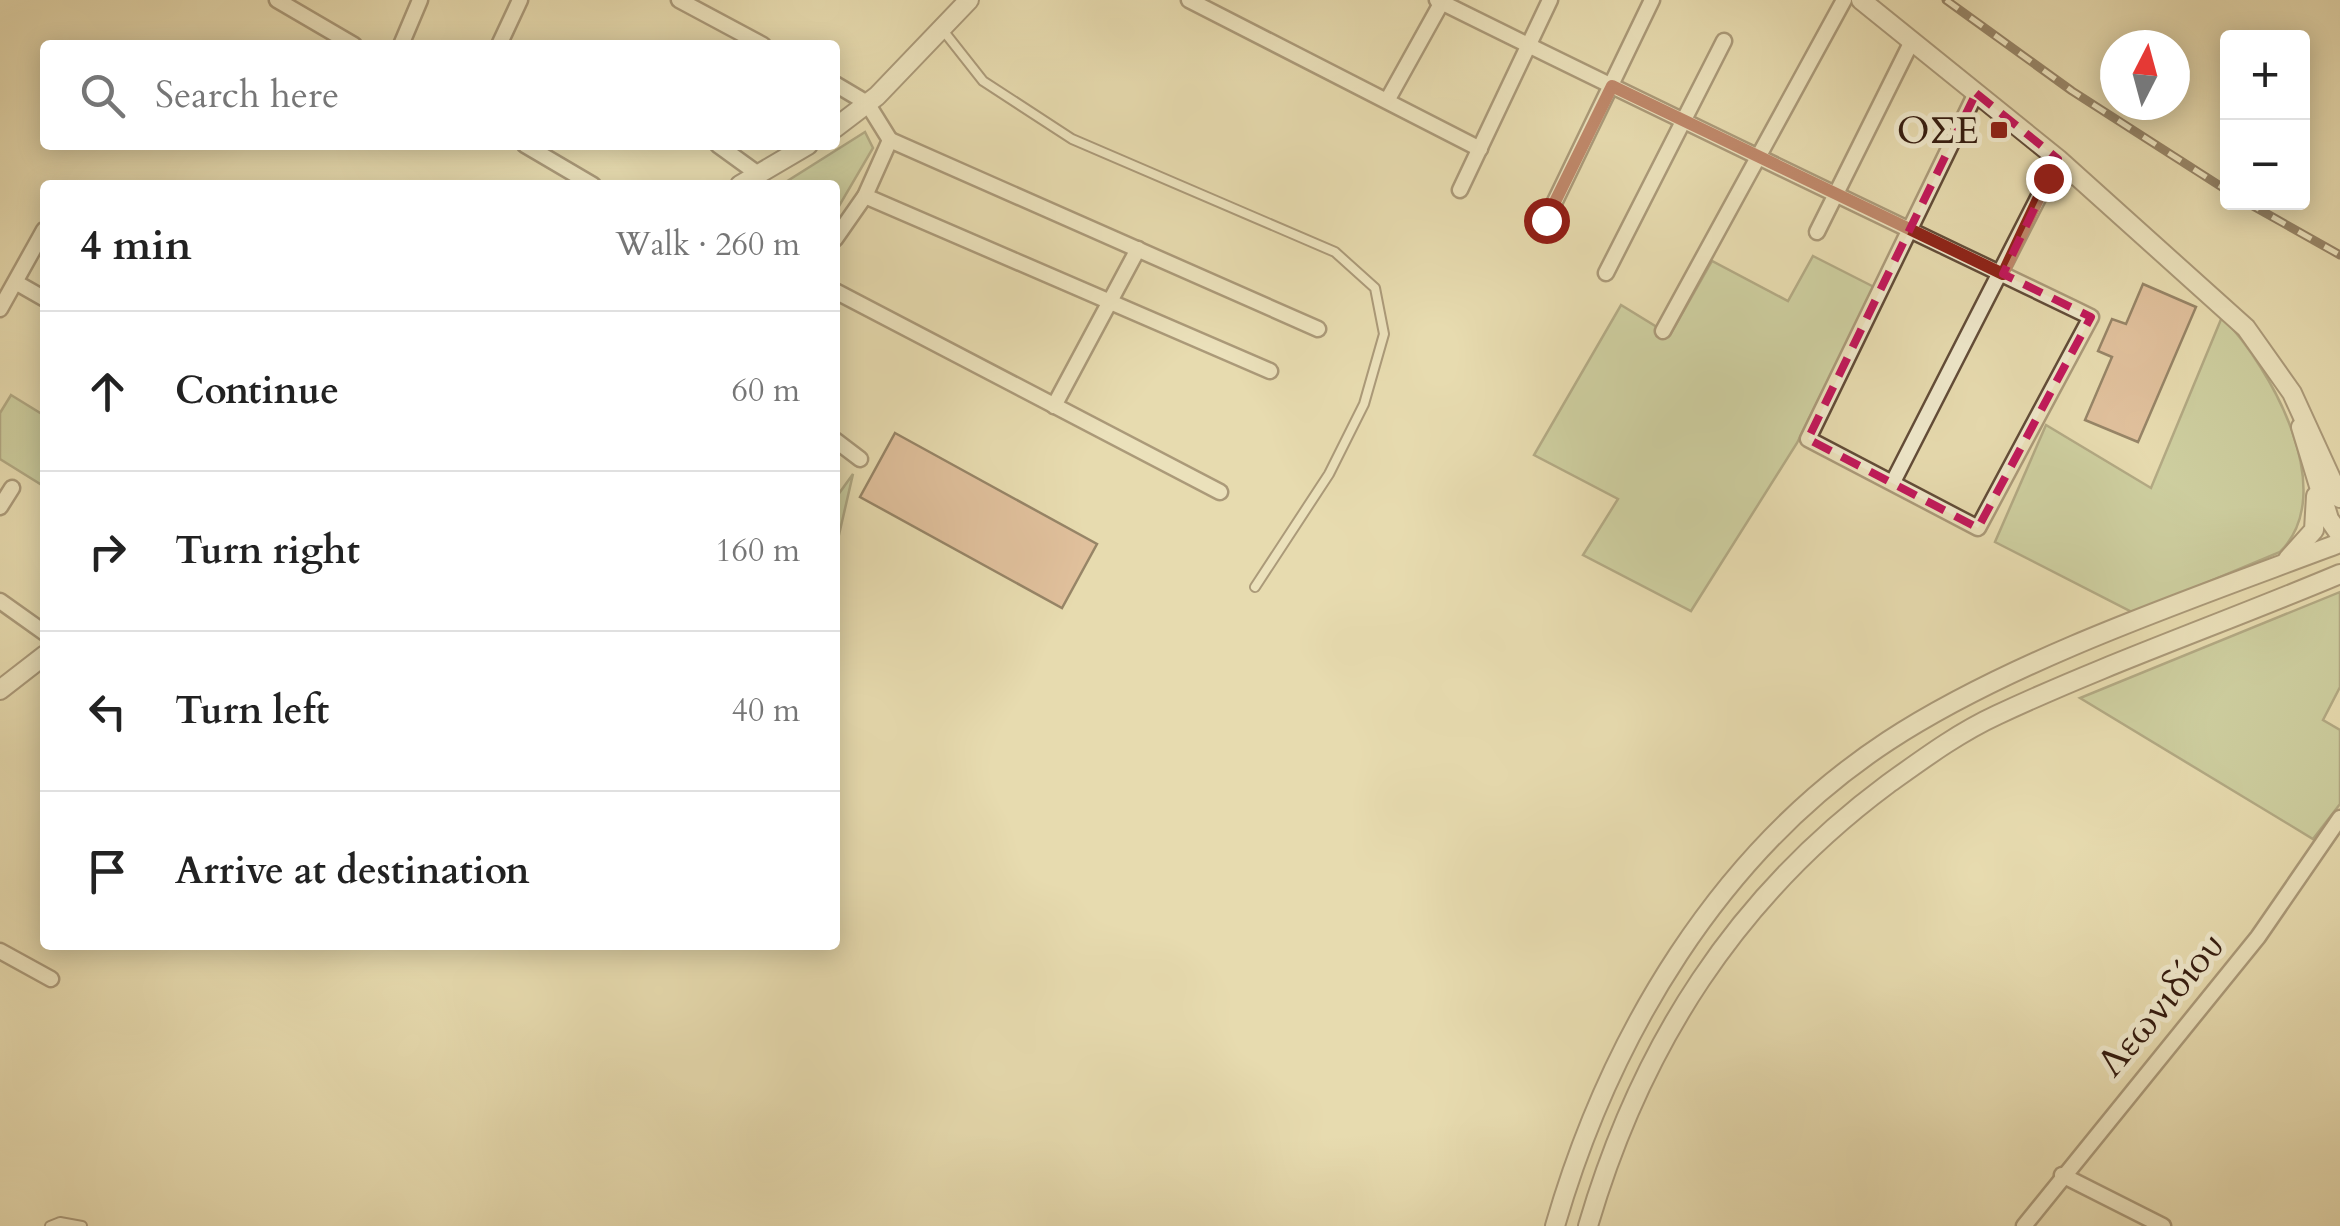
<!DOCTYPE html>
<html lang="en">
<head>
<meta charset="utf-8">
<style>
  body { margin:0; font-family:Cardo,serif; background:#f6f6f6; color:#222 }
  .controls { position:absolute; right:30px; top:30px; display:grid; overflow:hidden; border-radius:10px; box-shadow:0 5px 25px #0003 }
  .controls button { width:90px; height:90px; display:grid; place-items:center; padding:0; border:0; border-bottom:2px solid #e0e0e0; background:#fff; color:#222; font:50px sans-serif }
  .compass { position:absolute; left:2100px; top:30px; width:90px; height:90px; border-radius:50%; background:#fff; box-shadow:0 5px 25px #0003; rotate:6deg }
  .stop { position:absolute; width:30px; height:30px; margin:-22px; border:8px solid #8f2418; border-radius:50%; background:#fff }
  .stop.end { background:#8f2418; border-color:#fff; box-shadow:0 2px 10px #0008 }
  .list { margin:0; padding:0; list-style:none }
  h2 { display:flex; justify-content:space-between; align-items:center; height:130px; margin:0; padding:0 40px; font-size:42px }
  h2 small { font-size:32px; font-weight:400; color:#767676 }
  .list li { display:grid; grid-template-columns:65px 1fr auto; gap:30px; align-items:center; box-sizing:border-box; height:160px; padding:0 40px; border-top:2px solid #e0e0e0 }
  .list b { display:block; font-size:38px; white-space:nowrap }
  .list em { font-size:32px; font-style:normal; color:#767676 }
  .icon { flex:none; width:55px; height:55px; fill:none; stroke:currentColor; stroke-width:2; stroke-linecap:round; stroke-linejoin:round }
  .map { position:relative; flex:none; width:2340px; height:1226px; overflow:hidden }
  .search { position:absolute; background:#fff; box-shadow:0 5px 25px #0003; left:40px; top:40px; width:800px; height:110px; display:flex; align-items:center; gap:25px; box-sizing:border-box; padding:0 35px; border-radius:10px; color:#767676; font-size:38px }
  .panel { position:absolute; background:#fff; box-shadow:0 5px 25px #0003; left:40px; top:180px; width:800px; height:770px; border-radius:10px }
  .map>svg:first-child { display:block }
  .green { fill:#b0c18f; stroke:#736f50; stroke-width:2.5 }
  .building { fill:#d7a185; stroke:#361d10; stroke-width:2.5 }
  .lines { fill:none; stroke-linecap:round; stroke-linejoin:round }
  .service-casing { stroke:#624c38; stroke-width:12 }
  .minor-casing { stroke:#624c38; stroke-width:19 }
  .tertiary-casing { stroke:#624c38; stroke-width:22 }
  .service { stroke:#efe8cb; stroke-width:8 }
  .minor { stroke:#efe8cb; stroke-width:14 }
  .tertiary { stroke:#efe8cb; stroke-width:18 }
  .rail-casing { stroke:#361d10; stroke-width:9 }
  .rail { stroke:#efe8cb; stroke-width:5; stroke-dasharray:15; stroke-linecap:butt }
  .route { stroke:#8f2418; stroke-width:12 }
  .marked { fill:none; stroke:#c2185b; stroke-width:8; stroke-dasharray:20 12; stroke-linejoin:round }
  .poi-dot { fill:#8f2418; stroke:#efe8cb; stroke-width:4 }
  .labels { text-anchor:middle; stroke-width:10; stroke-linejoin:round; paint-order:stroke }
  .poi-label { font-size:38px; fill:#361d10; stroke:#efe8cb; text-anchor:end }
  .street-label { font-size:38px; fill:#361d10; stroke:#efe8cb }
</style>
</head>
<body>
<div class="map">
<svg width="2340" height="1226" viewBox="0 0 2340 1226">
  <rect width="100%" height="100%" fill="#e7dbaf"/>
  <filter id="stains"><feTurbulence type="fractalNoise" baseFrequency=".002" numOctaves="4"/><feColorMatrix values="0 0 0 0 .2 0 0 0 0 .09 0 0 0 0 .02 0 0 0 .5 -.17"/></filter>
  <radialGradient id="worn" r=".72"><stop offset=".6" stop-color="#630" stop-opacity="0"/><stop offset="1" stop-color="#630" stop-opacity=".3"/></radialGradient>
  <!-- green -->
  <g class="green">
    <path d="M865,132L873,148L835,213V185H781Z"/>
    <path d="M1813,256L1874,287L1797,443L1691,611L1583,555L1618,499L1534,455L1621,305L1670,335L1712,261L1788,301Z"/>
    <path d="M2222,317C2272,369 2340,492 2280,552L2134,613L1995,542L2046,425L2151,488Z"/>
    <path d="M11,395L45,416V487L0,459V413Z"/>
    <path d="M853,474L835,552V499Z"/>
    <path d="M2340,592V687L2323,720L2340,730V804L2313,839L2080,698Z"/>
  </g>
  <!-- building -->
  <g class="building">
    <path d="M2143,284L2196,307L2138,442L2085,420L2112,357L2098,351L2112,319L2126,324Z"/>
    <path d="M895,433L1097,544L1062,608L860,497Z"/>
  </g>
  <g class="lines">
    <defs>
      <g id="service">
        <path d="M942,29L983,81L1072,139L1335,252L1375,288L1384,334L1364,404L1329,474L1255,587"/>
        <path d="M50,1226L60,1222L82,1226"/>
      </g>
      <g id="minor">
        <path d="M277,0L354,45"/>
        <path d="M679,0L763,45"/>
        <path d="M1189,0L1480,149"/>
        <path d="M1437,0C1654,108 1873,212 2091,317L1978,528L1808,439L1976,93"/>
        <path d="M401,45L420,0"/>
        <path d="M499,45L520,0"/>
        <path d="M835,84L867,103L890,140L865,196L835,239"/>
        <path d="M1388,99L1443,0"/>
        <path d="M890,140L1318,329"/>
        <path d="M525,145L593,185"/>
        <path d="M718,145L758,174"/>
        <path d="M1460,190L1550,0"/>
        <path d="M865,196L1270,371"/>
        <path d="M1546,220L1652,0"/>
        <path d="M1817,232L1912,41"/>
        <path d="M1606,273L1724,41"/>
        <path d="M17,283L45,299"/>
        <path d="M835,291L1220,492"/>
        <path d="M0,309L44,230"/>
        <path d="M1663,331L1844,0"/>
        <path d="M1054,406L1138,249"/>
        <path d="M835,440L860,459"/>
        <path d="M1893,482L2058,159"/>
        <path d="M0,507L12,488"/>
        <path d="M0,601L45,633"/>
        <path d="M0,951L51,979"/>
        <path d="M2062,1175L2163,1226"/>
        <path d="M2024,1226L2258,937L2340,818"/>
      </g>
      <g id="tertiary">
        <path d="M1861,0L2058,159L2246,328L2292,393L2340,498"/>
        <path d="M835,128L877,96L969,0"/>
        <path d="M740,185L808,145"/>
        <path d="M2301,427L2329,519L2340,535"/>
        <path d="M2288,559L2314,530L2316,496"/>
        <path d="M0,690L45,655"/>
        <path d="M1555,1226C1610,1036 1719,852 1888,741C2015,658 2197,597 2340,543"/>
        <path d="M1588,1226C1641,1045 1736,897 1888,784C1923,759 1958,733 1997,715C2108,663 2226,622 2340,574"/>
      </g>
    </defs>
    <!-- service casing -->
    <use href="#service" class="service-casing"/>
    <!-- minor casing -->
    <use href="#minor" class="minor-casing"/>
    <!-- tertiary casing -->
    <use href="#tertiary" class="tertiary-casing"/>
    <!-- service -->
    <use href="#service" class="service"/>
    <!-- minor -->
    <use href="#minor" class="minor"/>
    <!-- tertiary -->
    <use href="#tertiary" class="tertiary"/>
    <defs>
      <g id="rail">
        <path d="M1946,0L2072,91L2228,191"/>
        <path d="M2246,202L2340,255"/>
      </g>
    </defs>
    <!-- rail casing -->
    <use href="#rail" class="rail-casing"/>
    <!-- rail -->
    <use href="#rail" class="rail"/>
  </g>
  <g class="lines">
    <!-- route -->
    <path class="route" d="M1546,220L1612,86L2003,274L2048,178"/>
  </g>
  <!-- marked area -->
  <path d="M0 0H2340V1226H0ZM1976,93L2058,159L2003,274L2091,317L1978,528L1808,439Z" fill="#e7dbaf" fill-opacity=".55" fill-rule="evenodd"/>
  <path class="marked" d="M1976,93L2058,159L2003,274L2091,317L1978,528L1808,439Z"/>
  <!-- markers -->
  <rect class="poi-dot" x="1989" y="120" width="20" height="20" rx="5"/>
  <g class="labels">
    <!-- poi labels -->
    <g class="poi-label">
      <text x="1979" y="143">ΟΣΕ</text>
    </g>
    <!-- street labels -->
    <g class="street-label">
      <text transform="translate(2160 1004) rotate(-50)" y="13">Λεωνιδίου</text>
    </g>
  </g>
  <rect width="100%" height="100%" filter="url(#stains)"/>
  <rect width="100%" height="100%" fill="url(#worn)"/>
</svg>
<div class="controls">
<button>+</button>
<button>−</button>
</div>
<svg class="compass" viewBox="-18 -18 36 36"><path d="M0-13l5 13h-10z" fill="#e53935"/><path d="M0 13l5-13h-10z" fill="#767676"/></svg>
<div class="stop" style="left:1546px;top:220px"></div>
<div class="stop end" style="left:2048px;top:178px"></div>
<div class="search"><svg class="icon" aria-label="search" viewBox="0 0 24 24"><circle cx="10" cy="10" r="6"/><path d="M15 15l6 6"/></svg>Search here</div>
<section class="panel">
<h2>4 min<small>Walk · 260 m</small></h2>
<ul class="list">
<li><svg class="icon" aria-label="ahead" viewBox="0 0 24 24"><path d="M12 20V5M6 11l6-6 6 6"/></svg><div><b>Continue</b></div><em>60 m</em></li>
<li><svg class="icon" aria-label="right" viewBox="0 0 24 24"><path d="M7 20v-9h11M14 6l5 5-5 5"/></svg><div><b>Turn right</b></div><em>160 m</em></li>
<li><svg class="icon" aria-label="left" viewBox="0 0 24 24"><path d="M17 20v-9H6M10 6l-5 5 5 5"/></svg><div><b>Turn left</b></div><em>40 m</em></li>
<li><svg class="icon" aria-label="arrive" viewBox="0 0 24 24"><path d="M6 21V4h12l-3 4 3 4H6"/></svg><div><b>Arrive at destination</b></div></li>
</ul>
</section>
</div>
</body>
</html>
